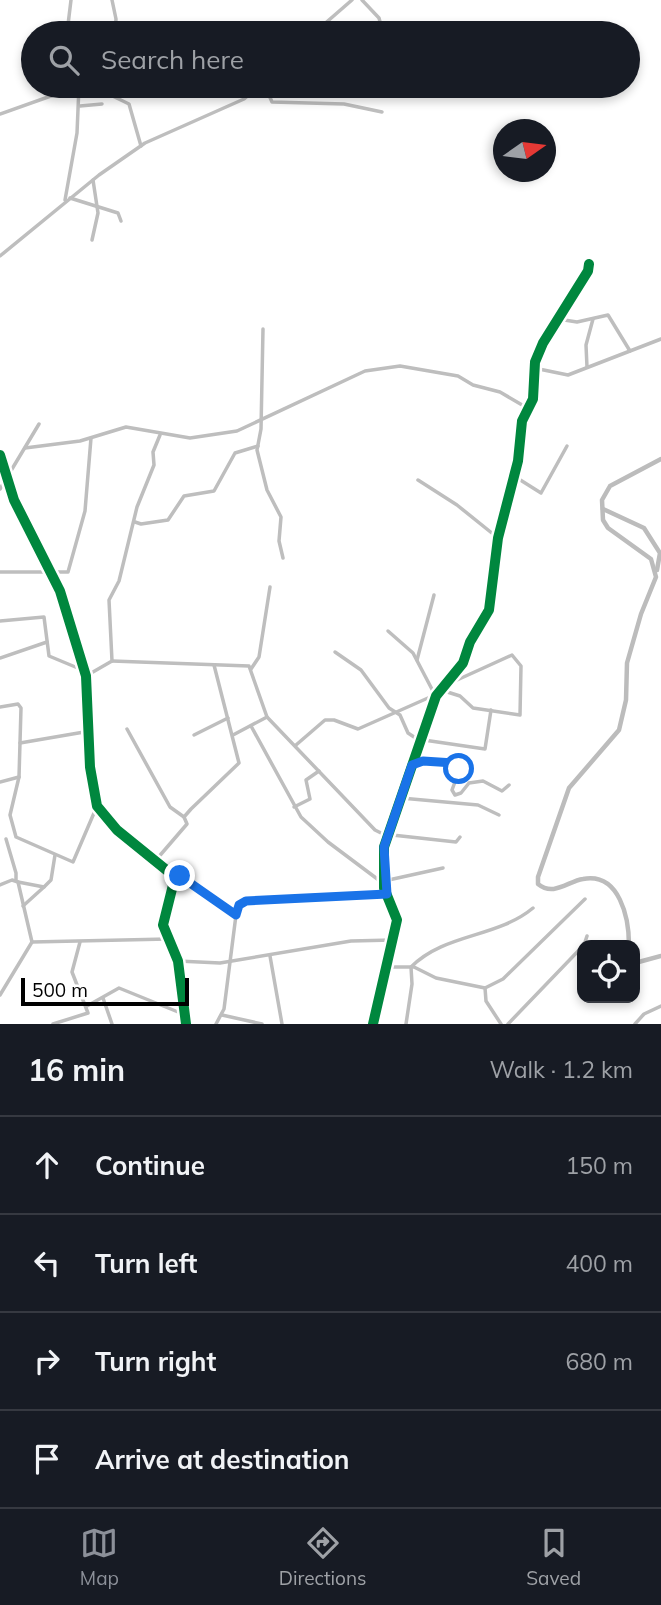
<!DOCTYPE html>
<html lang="en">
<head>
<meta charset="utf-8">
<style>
  body { margin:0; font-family:Mulish,sans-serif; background:#242831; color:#f1f3f6 }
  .controls { position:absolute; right:21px; bottom:21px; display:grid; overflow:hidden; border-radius:14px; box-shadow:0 4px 10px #0003 }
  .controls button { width:63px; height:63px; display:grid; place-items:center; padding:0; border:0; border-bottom:2px solid #363941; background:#171b24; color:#f1f3f6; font:35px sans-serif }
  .compass { position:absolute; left:493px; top:119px; width:63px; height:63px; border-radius:50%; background:#171b24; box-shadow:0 4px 10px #0003; rotate:76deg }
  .scale { position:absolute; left:21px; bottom:18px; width:168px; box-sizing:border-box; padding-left:7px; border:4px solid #000; border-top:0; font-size:19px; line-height:24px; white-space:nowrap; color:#000; -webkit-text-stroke:5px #fff; paint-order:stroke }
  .stop { position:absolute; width:21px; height:21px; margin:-16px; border:5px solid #1a73e8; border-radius:50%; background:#fff }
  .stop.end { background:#1a73e8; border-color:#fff; box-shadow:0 2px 7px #0008 }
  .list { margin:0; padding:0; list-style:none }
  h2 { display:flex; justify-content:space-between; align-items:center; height:91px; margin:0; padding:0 28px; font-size:30px }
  h2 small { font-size:23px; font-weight:400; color:#9ea1a6 }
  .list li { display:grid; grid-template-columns:46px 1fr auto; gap:21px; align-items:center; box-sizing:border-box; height:98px; padding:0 28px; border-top:2px solid #363941 }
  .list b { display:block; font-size:26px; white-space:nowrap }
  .list em { font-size:23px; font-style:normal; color:#9ea1a6 }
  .icon { flex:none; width:38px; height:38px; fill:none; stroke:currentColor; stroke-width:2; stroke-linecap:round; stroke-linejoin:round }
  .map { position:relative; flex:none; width:661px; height:1024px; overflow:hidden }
  .search { position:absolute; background:#171b24; box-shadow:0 4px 10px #0003; left:21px; right:21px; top:21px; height:77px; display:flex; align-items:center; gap:18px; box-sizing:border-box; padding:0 24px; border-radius:38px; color:#9ea1a6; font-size:26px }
  .sheet { height:483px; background:#171b24 }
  nav { display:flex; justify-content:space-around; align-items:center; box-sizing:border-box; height:98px; border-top:2px solid #363941; background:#171b24; font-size:19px; color:#9ea1a6 }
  nav a { display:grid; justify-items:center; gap:4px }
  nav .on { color:#8c9099 }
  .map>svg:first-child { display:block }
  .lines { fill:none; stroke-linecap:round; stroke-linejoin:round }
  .river { stroke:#bcbcbc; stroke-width:4.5 }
  .minor { stroke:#bebebe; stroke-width:3.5 }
  .cycleway-casing { stroke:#fff; stroke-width:15 }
  .cycleway { stroke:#00873e; stroke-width:10 }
  .route { stroke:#1a73e8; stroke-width:9 }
</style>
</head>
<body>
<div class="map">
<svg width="661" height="1024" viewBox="0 0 661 1024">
  <rect width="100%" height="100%" fill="#fff"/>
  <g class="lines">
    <!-- river -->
    <g class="river">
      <path d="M603,509L644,528L660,553L657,570"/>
      <path d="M629,945C629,919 620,872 583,879C568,881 554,897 538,884V877L569,788L619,730L626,700L627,663L641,614L656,577L651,559L608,528L603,520L602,500L610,486L661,459"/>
      <path d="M635,963L661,956"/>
    </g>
    <!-- minor -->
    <g class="minor">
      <path d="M112,0L116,19L115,33"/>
      <path d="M362,0L379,18L383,33"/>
      <path d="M67,33L71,0"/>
      <path d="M314,33L352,0"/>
      <path d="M92,86L129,104L141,146"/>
      <path d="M265,86L272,102L344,104L382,112"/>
      <path d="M80,106L102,104"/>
      <path d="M0,114L79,86"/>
      <path d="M70,198L118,213L121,221"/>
      <path d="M65,200L77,133L79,86"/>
      <path d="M92,240L98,213L93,180"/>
      <path d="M0,256L99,175L145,143L244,99L259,86"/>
      <path d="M558,319L577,322L608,315L630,351"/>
      <path d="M263,329L261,429L257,450L267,490L281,517L279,541L283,558"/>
      <path d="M587,367L586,345L593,319"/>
      <path d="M534,368L568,375L661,339"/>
      <path d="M25,448L80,441L126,427L190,438L237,431L365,371L400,366L458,376L473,385L500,392L529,409"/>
      <path d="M0,455L14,500L60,591L86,676L90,767L97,806L117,830L175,877L163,925L178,961L186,1024"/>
      <path d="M514,476L541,493L567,446"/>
      <path d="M418,480L457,505L498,538"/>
      <path d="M0,489L39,424"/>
      <path d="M135,522L141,524L168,520L184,496L214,491L235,453L258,446"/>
      <path d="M0,572H68L85,511L91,438"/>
      <path d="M0,621L44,617L49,656L85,671"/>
      <path d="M388,631L413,653L435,695"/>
      <path d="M335,652L361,670L389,708L400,715L408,733L417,739L485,749L491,710"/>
      <path d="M0,658L47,642"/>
      <path d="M417,660L434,595"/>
      <path d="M112,661L249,666L267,717L375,830L383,834L456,842L460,837"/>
      <path d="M251,669L259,657L270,587"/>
      <path d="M86,676L112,661L109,600L119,581L137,507L154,465L153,452L160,435"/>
      <path d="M441,690L460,696L473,708L520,715L521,666L512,655L446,685"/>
      <path d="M0,707L18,704L21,708L19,777L10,815L16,837L73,862L97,806"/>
      <path d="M251,726L301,817L328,842L384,884"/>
      <path d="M127,729L170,807L184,817"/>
      <path d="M194,735L228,718"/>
      <path d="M233,735L267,717"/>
      <path d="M20,743L90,731"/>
      <path d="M296,745L325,720H334L358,729L437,694"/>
      <path d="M413,765L423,761L457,764L459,771L452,790L455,795L461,793L469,783L483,781L502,791L509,785"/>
      <path d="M0,782L19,777"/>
      <path d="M401,798L478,805L499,815"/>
      <path d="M294,807L310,799L306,780L319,771"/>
      <path d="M6,839L16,873V880"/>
      <path d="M156,860L187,824L184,817L191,809L239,763L214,665"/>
      <path d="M175,877H183L236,915"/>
      <path d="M384,881L443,868"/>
      <path d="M18,882L44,887L51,880L55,855"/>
      <path d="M0,885L12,880L18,882L32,942L168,939"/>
      <path d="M23,906L44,887"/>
      <path d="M584,945L587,936"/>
      <path d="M270,956L282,1024"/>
      <path d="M178,961L220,963L351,941L393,940"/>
      <path d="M388,967H414L436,978L485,988L486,1001L501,1024"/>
      <path d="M485,988L503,979L585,899"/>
      <path d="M0,995L32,942"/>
      <path d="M103,998L112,1024"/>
      <path d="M87,1006L119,988L183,1014"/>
      <path d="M222,1015L262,1024"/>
      <path d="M53,1024L88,1013L72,972L80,942"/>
      <path d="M216,1024L224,1009L236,915L241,903L386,894"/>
      <path d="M373,1024L397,920L384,888V847L436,696L463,663L470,642L489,610L498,538L518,461L522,421L533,399L535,362L543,343L588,271L589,264"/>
      <path d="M406,1024L412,984L411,967C445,933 497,938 533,908"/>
      <path d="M508,1024L582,947"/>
      <path d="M635,1024L644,1014L661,1006"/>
    </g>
    <defs>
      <g id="cycleway">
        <path d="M0,455L14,500L60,591L86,676L90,767L97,806L117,830L175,877L163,925L178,961L186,1024"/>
        <path d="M373,1024L397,920L384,888V847L436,696L463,663L470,642L489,610L498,538L518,461L522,421L533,399L535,362L543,343L588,271L589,264"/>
      </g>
    </defs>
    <!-- cycleway casing -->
    <use href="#cycleway" class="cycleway-casing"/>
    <!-- cycleway -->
    <use href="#cycleway" class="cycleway"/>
  </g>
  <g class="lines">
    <!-- route -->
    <path class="route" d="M180,876L236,915L239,905L246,901L387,894L384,847L412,765L423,761L454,763L459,769"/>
  </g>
</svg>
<div class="controls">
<button><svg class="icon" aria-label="locate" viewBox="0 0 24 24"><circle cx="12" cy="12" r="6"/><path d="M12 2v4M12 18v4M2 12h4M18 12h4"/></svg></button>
</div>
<svg class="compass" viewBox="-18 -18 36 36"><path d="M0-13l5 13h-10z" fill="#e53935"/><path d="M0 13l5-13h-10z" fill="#9ea1a6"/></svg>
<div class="scale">500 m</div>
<div class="stop" style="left:459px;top:769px"></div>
<div class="stop end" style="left:180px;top:876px"></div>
<div class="search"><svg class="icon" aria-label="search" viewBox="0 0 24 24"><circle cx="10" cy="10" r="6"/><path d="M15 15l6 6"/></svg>Search here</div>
</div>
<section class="sheet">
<h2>16 min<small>Walk · 1.2 km</small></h2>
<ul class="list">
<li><svg class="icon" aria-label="ahead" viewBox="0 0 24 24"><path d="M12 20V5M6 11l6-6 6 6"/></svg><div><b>Continue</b></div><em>150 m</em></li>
<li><svg class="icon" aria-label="left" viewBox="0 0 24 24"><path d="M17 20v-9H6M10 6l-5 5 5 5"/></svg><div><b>Turn left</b></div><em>400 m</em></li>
<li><svg class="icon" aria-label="right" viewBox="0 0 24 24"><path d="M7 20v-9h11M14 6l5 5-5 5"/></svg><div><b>Turn right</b></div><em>680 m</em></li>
<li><svg class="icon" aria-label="arrive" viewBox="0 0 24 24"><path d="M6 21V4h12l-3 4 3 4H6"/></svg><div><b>Arrive at destination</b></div></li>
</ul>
</section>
<nav>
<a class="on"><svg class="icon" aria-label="map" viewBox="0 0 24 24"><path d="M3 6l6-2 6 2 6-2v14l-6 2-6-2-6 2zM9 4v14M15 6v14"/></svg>Map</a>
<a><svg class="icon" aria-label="directions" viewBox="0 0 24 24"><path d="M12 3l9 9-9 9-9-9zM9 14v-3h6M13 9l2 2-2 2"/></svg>Directions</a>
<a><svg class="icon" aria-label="saved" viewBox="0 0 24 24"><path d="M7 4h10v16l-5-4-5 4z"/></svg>Saved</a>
</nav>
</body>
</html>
